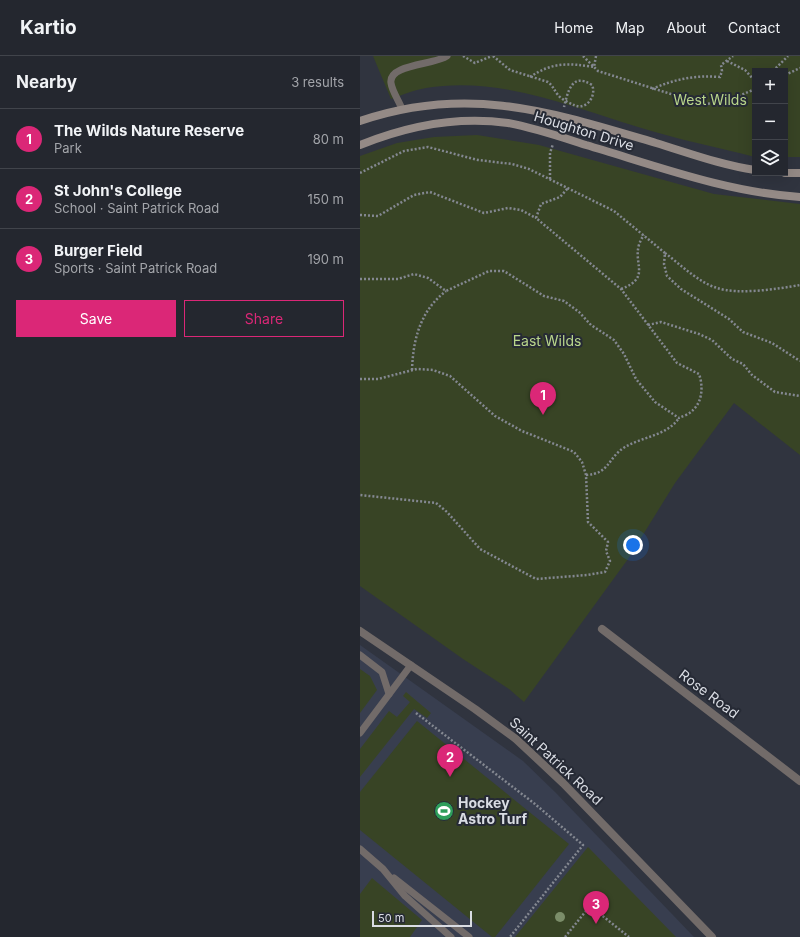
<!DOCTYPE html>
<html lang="en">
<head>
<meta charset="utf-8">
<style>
  body { margin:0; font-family:Inter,sans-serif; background:#30333b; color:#f1f3f6 }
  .controls { position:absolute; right:12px; top:12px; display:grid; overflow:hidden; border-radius:0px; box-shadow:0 4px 16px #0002 }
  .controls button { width:36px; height:36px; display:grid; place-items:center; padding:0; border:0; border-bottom:1px solid #41444b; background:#24272f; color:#f1f3f6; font:20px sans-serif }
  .scale { position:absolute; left:12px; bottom:10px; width:100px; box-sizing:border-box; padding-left:4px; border:2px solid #d9dce3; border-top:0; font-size:11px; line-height:14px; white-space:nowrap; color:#d9dce3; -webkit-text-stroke:3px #262a35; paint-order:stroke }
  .you { position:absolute; left:273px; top:489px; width:14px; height:14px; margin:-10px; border:3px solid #fff; border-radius:50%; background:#1a73e8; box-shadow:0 0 0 6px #1a73e833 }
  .badge { display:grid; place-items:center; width:26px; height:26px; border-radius:50%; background:#db2777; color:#fff; font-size:13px; font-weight:700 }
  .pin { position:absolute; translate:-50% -33px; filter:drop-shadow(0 1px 2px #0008) }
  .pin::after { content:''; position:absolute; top:21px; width:14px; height:12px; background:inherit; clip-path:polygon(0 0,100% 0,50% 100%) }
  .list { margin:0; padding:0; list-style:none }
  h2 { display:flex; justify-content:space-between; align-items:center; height:52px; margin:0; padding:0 16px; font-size:17px }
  h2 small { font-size:13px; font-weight:400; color:#a3a5aa }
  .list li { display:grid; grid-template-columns:26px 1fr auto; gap:12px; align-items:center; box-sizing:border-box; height:60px; padding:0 16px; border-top:1px solid #41444b }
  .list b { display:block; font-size:15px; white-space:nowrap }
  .list p { margin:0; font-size:13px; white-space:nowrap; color:#a3a5aa }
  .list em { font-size:13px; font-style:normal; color:#a3a5aa }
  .actions { display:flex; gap:8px; padding:12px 16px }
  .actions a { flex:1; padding:9px 0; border:1px solid #db2777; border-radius:0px; text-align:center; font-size:14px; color:#db2777 }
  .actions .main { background:#db2777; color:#fff }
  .icon { flex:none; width:22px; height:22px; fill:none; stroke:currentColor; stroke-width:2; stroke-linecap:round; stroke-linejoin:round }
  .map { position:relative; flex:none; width:440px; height:881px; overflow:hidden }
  header { display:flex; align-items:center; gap:24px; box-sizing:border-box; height:56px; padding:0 20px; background:#24272f; border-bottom:1px solid #41444b }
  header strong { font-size:19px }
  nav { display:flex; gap:22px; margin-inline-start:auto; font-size:14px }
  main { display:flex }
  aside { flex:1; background:#24272f }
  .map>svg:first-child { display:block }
  .built { fill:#383e4f }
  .green { fill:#384425 }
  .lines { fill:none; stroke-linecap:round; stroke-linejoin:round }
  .path { stroke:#848891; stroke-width:2.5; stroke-dasharray:2 2; stroke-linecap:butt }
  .service { stroke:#726b69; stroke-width:7 }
  .minor { stroke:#726b69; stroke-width:8 }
  .secondary { stroke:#948a86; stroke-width:8 }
  .tree { fill:#7b8d69 }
  .labels { text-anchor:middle; stroke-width:4; stroke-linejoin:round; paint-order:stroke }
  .park-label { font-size:14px; fill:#b9d68b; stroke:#262a35 }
  .street-label { font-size:14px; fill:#d9dce3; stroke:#262a35 }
  .poi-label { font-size:14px; font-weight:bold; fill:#d9dce3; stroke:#262a35; text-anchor:start }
</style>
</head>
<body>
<header>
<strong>Kartio</strong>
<nav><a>Home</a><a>Map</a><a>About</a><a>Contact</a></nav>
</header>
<main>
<aside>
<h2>Nearby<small>3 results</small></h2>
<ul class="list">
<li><span class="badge">1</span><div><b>The Wilds Nature Reserve</b><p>Park</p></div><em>80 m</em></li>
<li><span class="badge">2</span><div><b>St John's College</b><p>School · Saint Patrick Road</p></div><em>150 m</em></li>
<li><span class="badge">3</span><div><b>Burger Field</b><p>Sports · Saint Patrick Road</p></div><em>190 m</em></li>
</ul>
<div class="actions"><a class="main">Save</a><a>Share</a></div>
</aside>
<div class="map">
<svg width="440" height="881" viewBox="0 0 440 881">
  <rect width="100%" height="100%" fill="#30343f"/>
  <!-- built -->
  <path class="built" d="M0,589L163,705L196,737L334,881H0Z"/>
  <!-- green -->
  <g class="green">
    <path d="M13,0H440V101H425V15H395V101C356,91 316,83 278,71C209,50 139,20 66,32C54,34 42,39 31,43Z"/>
    <path d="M117,79L179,89L354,138L440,148V399L374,347L315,427L268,503L164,646L149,633L103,603L0,530V100L37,87L74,81Z"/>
    <path d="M0,613L10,620L17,634L0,657Z"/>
    <path d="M46,636L71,657L67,662L54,653L0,721V693L29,655L37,661L50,646L43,640Z"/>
    <path d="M57,665L209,788L135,881H132L0,774V736Z"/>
    <path d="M228,791L316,881H155Z"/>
    <path d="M12,822L62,864L50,881H0V838Z"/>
  </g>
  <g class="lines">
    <!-- path -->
    <g class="path">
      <path d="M103,0L115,7L132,0"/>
      <path d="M133,0L150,14L188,26C193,30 194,34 198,39C201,43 209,47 214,49C226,55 237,40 232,29C212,16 208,35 204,51"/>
      <path d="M223,0L238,15L333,45L351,48L372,43L395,33"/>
      <path d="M367,5L385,14L395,25"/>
      <path d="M413,15L428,0"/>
      <path d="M425,19L440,12"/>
      <path d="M170,21C192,6 209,7 234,11L236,0"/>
      <path d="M292,33C315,23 335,19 360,21L362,15L361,9L373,0"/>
      <path d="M0,117L44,95L68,91L118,104L152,108L169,113L254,155L305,197L304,208L307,220L321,233L369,263L383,276L412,287L440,305"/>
      <path d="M190,123V97L193,88"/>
      <path d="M0,159L18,160L54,139L70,136L124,157L148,152L161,154L176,162"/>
      <path d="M305,197C321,209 338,226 357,232C378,239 418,233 440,229"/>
      <path d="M0,223H38L54,218L68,222L86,235L129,215H144L184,240L204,245L219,256L231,269L254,284L264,298L276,323L295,346L319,362C323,360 330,358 333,354C343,345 343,329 339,318L317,307L261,233L176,162L181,148L200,141L208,132"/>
      <path d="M261,233C296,220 266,204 284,179"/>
      <path d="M288,269L301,266L339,278L352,284L372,303L383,308L392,319L415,336L440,340"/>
      <path d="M52,314C53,284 60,255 86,235"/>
      <path d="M0,323H18L57,313L73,314L90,320L135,360L162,375L214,396L222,406L226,419L228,466L248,486L246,495L250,505L245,516L227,519L176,523L120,493L87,456L76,447L0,439"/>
      <path d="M226,419C250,418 248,401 265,391C282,381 308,379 319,362"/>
      <path d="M56,657L175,748L223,789L150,881"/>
      <path d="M205,881L230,850L269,881"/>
    </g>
    <!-- service -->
    <g class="service">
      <path d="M42,53C39,45 32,35 31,27C28,8 75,9 87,0"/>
      <path d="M0,599L22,616L29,638"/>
      <path d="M0,677L51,609"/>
      <path d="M0,793L23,813L45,840L91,881"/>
      <path d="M34,822L109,881"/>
    </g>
    <!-- minor -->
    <g class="minor">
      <path d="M242,573L440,725"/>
      <path d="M0,575L115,653L156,683L203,727L352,881"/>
    </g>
    <!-- secondary -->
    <g class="secondary">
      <path d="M0,65C108,28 191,56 296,87C329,97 361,109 395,114"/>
      <path d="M0,89C47,70 98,60 148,67C175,72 201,81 226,89C297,110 366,136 440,141"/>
      <path d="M425,117H440"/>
    </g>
  </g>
  <!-- trees -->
  <circle class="tree" cx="200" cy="861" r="5"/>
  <!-- icons -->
  <defs>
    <symbol id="stadium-disc" viewBox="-11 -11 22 22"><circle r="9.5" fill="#2e9e5b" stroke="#262a35"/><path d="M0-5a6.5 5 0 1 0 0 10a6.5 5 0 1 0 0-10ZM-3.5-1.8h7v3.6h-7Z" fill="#fff"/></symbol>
  </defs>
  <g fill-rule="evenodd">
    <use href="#stadium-disc" x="73" y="744" width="22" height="22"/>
  </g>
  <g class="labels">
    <!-- park labels -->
    <g class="park-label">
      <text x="350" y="49">West Wilds</text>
      <text x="187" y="290">East Wilds</text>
    </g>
    <!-- street labels -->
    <g class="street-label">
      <text transform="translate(224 75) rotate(17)" y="5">Houghton Drive</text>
      <text transform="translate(349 638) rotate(37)" y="5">Rose Road</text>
      <text transform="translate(196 705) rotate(43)" y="5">Saint Patrick Road</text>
    </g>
    <!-- poi labels -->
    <g class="poi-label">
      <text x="98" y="752">Hockey<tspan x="98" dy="16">Astro Turf</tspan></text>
    </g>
  </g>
</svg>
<div class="controls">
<button>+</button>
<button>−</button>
<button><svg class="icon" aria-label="layers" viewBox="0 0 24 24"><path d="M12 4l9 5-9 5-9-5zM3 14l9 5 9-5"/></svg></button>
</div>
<div class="scale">50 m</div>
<div class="you"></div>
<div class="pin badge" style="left:183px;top:359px">1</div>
<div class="pin badge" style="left:90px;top:721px">2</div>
<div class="pin badge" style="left:236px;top:868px">3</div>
</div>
</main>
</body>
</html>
